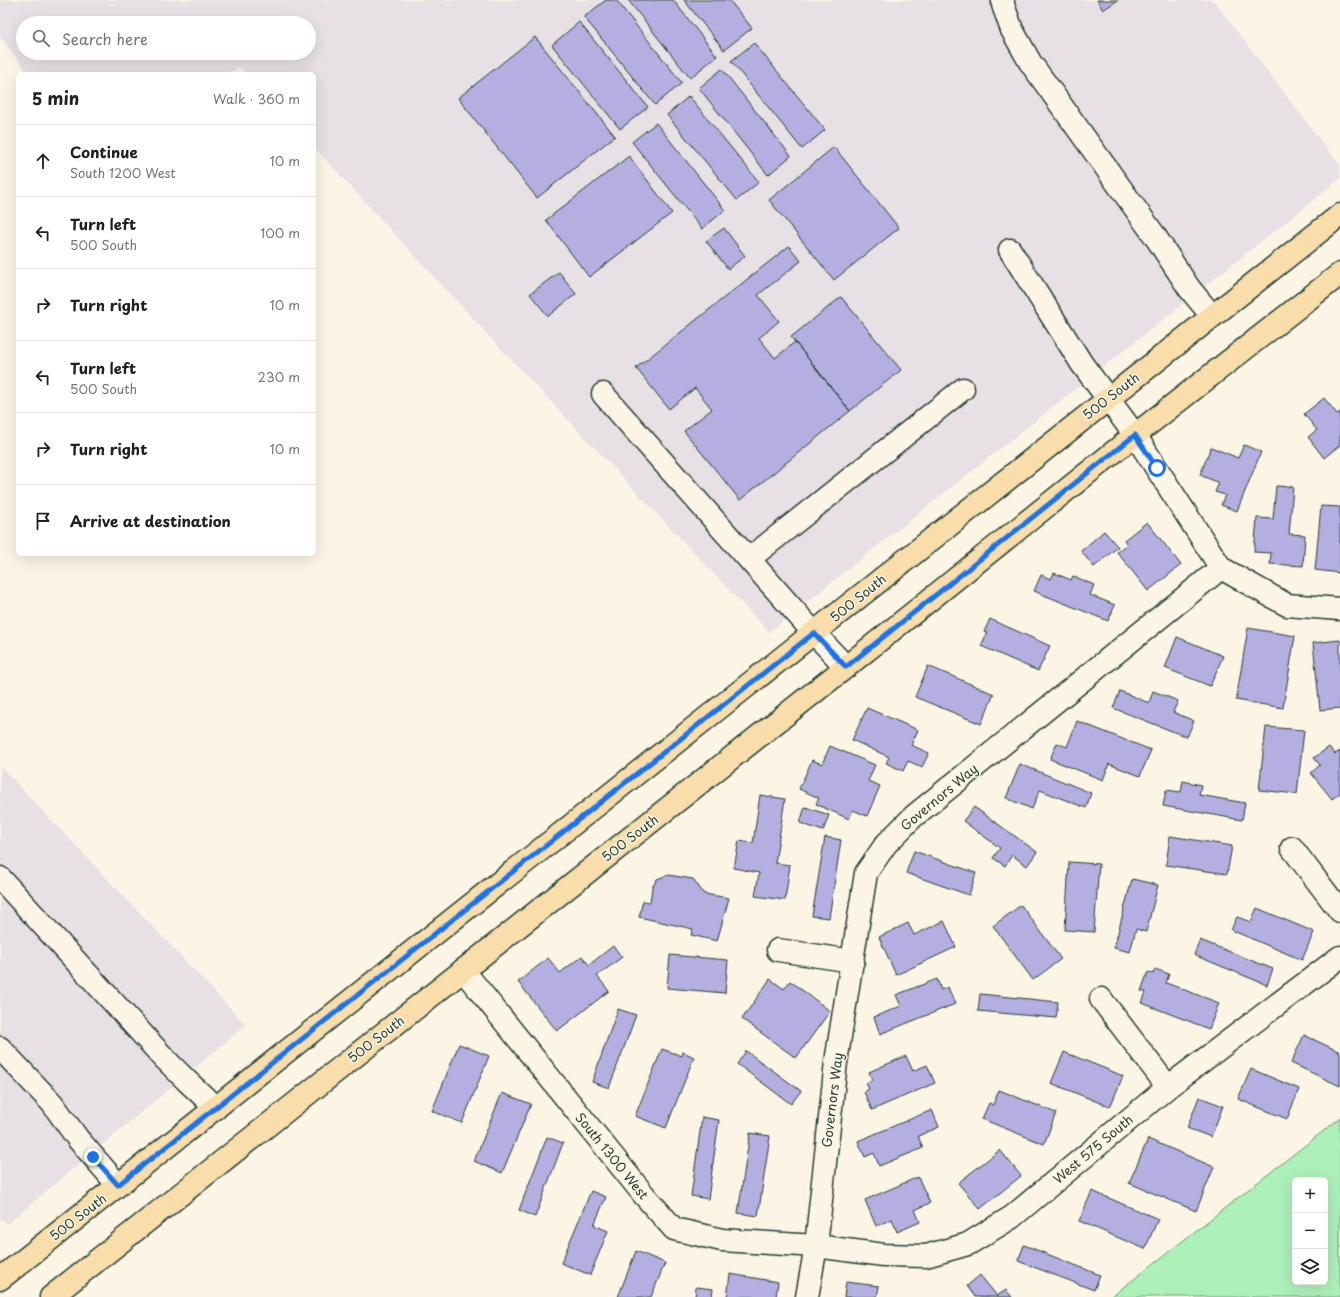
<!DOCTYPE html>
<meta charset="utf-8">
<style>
:root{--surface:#fff;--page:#f2f2f2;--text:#202124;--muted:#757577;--line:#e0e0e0}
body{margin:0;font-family:"Playpen Sans",sans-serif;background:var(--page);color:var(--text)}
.controls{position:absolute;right:12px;bottom:12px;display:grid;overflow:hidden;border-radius:6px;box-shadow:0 4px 16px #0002}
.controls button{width:36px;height:36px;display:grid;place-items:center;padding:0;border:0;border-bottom:1px solid var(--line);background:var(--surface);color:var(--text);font:20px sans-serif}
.stop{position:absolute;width:12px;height:12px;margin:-9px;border:3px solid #1a73e8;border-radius:50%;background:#fff}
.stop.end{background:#1a73e8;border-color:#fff;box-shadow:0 1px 4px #0008}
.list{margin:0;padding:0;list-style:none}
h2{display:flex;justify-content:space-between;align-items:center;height:52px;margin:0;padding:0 16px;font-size:17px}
h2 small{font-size:13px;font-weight:400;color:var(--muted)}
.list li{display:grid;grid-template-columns:26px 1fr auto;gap:12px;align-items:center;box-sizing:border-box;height:72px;padding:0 16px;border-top:1px solid var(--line)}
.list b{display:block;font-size:15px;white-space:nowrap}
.list p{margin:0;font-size:13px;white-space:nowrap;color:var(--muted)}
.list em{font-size:13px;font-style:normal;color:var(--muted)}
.icon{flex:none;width:22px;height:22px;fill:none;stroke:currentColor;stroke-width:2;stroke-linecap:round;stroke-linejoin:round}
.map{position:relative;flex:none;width:1340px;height:1297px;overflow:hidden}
.search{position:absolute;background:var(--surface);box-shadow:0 4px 16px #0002;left:16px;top:16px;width:300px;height:44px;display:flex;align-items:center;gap:10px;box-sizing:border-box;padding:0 14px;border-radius:22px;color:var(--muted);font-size:15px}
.panel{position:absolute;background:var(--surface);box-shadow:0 4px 16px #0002;left:16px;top:72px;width:300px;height:484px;border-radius:6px}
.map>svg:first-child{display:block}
</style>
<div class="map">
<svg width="1340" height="1297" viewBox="0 0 1340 1297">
<rect width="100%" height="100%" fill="#fcf5e5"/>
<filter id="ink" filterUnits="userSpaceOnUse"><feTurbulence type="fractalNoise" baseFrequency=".025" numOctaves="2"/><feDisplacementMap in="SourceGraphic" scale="8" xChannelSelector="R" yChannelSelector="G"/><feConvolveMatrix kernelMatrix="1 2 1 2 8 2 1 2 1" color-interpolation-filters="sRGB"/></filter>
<g filter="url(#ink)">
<path fill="#e7e0e4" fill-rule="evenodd" d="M0,0H1213L1340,166V179L769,632L502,350L314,147V74H246L239,66L229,74H29L0,37ZM23,23H309V53H23Z
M0,766L246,1025L7,1224L0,1217Z"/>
<path fill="#adf0ba" stroke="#669677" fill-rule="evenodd" d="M1340,1118V1297H1111ZM1295,1180H1325V1282H1295Z"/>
<path fill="#b5afe1" stroke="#1f3d34" d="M606,0H616L682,83L655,105L584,17Z
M628,0H673L717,56L690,78Z
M684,0H729L752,28L724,50Z
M1097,0H1118L1103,10Z
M579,22L648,107L620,129L552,45Z
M535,37L615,136L537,198L458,98Z
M754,43L825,130L802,149L731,61Z
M722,69L791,156L768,175L699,88Z
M689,96L759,182L737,200L667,115Z
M656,123L725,210L702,229L632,142Z
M834,147L899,228L834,280L769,200Z
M629,156L672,213L589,277L546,220Z
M724,228L745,256L728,269L706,241Z
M789,246L801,261L758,295L779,321L759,338L775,358L795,342L850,411L740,500L684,431L712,409L695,388L669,409L636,368Z
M559,272L576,294L548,316L530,294Z
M841,297L901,370L850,411L791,337Z
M1324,398L1337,414L1340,412V445L1324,458L1308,437L1317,430L1304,414Z
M1244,445L1261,452L1237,511L1221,505L1225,495L1215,492L1219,483L1200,475L1211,447L1238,458Z
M1276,486L1293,487L1289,534L1305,535L1303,566L1270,564L1271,553L1254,552L1257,518L1273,519Z
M1321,506L1340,507V573L1315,570Z
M1147,522L1181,565L1148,591L1117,552L1127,544L1124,540Z
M1104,531L1118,547L1094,567L1081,551Z
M1054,573L1071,580L1073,576L1094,585L1090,595L1115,605L1108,621L1034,591L1041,575L1051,579Z
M990,619L1050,646L1038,671L981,646L987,633L984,632Z
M1248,628L1295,636L1283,708L1236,700Z
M1177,637L1223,656L1210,686L1165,668Z
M1340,640V708L1320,710L1313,643Z
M928,666L994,694L981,724L915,697Z
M1120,691L1149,703L1153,691L1178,701L1173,712L1194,721L1187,737L1113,708Z
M867,708L918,730L911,745L929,753L922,767L908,761L903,771L886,763L889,757L852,740Z
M1077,721L1151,750L1140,776L1109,764L1103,780L1050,759L1057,743L1067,747Z
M1266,727L1304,730L1297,794L1259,790Z
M830,746L875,765L868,781L880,786L867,816L853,810L849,819L816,804L819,798L799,789L812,760L822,764Z
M1329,747L1335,754L1340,751V793L1332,799L1311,773L1320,765L1314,758Z
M1020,764L1091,793L1086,808L1040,790L1032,809L1006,798Z
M1183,781L1201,785L1199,795L1245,803L1242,820L1163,806L1166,790L1181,792Z
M760,795L785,799L775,863L790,865L785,900L755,896L759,873L734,868L739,841L753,843Z
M805,807L829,815L823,831L800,823Z
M974,807L1037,852L1027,866L1012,855L1005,866L993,858L1000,848L963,821Z
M1170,836L1232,846L1227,874L1166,865Z
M825,837L841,840L829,918L812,916Z
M914,851L976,873L969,895L906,873Z
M1069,862L1099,864L1094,932L1065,930Z
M668,875L693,879L704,894L729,898L717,941L691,935L693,929L639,917L643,901L650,902L652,888L657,879Z
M1132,879L1158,885L1146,932L1136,929L1130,952L1114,948Z
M1021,905L1061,959L1033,980L993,926Z
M1257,908L1314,932L1302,960L1231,930L1237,917L1251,922Z
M944,921L956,947L896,975L879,937L908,923L914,935Z
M1200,940L1273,969L1267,985L1194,955Z
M613,946L622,957L597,976L609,991L557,1031L518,982L548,958L560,973L582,956L589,965Z
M670,955L728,960L725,993L667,988Z
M1155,969L1169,974L1166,983L1219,1003L1209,1029L1142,1003L1146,992L1141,991L1148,972L1153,974Z
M770,979L784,989L790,981L830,1011L796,1058L742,1019Z
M937,979L941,990L948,987L955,1004L880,1034L874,1017L901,1006L896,995Z
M980,994L1058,1002L1056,1018L978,1011Z
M618,1009L636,1015L609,1088L592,1082Z
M1304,1035L1340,1052V1086L1291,1063Z
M459,1044L489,1056L462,1123L432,1111Z
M662,1049L682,1056L683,1052L694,1057L666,1128L635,1116Z
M746,1051L801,1091L791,1104L737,1064Z
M1064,1052L1123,1076L1110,1107L1051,1083Z
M906,1056L913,1071L927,1065L935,1083L872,1110L864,1092L869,1089L866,1083L872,1080L869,1072Z
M1251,1069L1299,1089L1287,1119L1238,1099Z
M999,1090L1056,1113L1044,1144L982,1119L989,1103L993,1105Z
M502,1093L531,1104L502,1173L474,1161Z
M1199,1097L1223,1106L1211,1137L1187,1128Z
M932,1110L939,1127L918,1136L923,1148L879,1166L874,1153L865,1157L858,1141Z
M702,1117L719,1120L708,1199L691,1196Z
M750,1133L770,1136L758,1216L738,1213Z
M547,1137L563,1143L535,1217L519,1210Z
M1148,1139L1214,1167L1196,1211L1129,1183Z
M1000,1150L1021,1176L980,1209L958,1183Z
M918,1177L930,1203L915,1210L920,1222L897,1232L892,1219L876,1226L865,1200Z
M591,1191L606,1197L594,1225L608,1231L590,1275L561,1263Z
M1092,1191L1158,1219L1145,1249L1079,1221Z
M1024,1245L1100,1275L1094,1290L1018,1261Z
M636,1251L665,1263L651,1297H618Z
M730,1274L778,1282L776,1297H727Z
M980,1275L997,1296L1006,1290L1012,1297H975L967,1286Z
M846,1282L879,1286L877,1297H844Z
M696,1287L713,1289L712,1297H695Z"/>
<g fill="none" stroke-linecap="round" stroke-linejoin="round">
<defs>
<path id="minor" d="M1003,0V5L1012,30L1030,62L1155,236L1189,288L1212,316
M1010,250L1082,364L1135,435L1221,568L1287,605L1340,609
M603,394L814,633L846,667
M749,559L963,389
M1292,848L1340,911
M0,878L165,1059L187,1081L216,1108
M778,950L853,961
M463,970L644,1195L674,1229L722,1240L816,1246L884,1255L926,1256L968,1244L1012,1217L1168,1087L1340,957
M1101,999L1168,1087
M0,1048L52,1103L78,1139L118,1185
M807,1297L816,1246L836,1062L866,873L886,844L914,816L1221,568"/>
<path id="major" d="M0,1279L1340,215
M51,1297L846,667L1135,435L1340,274"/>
</defs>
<use href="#minor" stroke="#1f3d34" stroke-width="25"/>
<use href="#major" stroke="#1f3d34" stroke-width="25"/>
<use href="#minor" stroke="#fcf5e5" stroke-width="22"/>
<use href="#major" stroke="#f9ddab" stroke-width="22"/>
</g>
</g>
<g fill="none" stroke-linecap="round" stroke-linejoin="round" filter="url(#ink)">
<path stroke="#1a73e8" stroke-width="5" d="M93,1157L118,1185L814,633L846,667L1135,435L1157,468"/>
</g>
<g text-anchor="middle" stroke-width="3" stroke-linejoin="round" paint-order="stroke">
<g font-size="13" fill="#1f3d34" stroke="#fcf5e5">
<text transform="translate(1111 396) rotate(-38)" y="5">500 South</text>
<text transform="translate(858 598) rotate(-39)" y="5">500 South</text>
<text transform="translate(939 797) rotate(-40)" y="5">Governors Way</text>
<text transform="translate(630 838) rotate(-38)" y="5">500 South</text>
<text transform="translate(376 1039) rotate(-38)" y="5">500 South</text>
<text transform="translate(832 1100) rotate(-83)" y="5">Governors Way</text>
<text transform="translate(1093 1149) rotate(-40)" y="5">West 575 South</text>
<text transform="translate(612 1156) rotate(51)" y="5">South 1300 West</text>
<text transform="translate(78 1217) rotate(-38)" y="5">500 South</text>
</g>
</g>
</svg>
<div class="controls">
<button>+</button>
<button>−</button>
<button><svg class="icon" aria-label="layers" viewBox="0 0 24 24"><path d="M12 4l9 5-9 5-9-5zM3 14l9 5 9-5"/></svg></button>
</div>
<div class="stop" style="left:1157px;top:468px"></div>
<div class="stop end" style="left:93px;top:1157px"></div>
<div class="search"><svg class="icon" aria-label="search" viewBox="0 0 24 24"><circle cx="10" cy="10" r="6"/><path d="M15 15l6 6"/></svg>Search here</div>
<section class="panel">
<h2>5 min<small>Walk · 360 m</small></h2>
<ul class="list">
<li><svg class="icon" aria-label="ahead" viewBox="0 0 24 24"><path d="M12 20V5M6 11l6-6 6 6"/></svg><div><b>Continue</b><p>South 1200 West</p></div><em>10 m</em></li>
<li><svg class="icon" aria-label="left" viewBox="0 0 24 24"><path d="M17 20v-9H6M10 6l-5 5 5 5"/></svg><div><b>Turn left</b><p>500 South</p></div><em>100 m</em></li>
<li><svg class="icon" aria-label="right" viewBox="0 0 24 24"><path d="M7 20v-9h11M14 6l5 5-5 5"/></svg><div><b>Turn right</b></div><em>10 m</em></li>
<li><svg class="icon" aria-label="left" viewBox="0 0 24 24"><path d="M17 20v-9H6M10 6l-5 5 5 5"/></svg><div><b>Turn left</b><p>500 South</p></div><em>230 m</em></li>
<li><svg class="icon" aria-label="right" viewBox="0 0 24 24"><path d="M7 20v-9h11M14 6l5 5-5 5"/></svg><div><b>Turn right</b></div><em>10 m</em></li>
<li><svg class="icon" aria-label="arrive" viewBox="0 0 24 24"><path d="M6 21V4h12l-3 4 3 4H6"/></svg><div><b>Arrive at destination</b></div></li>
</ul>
</section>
</div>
